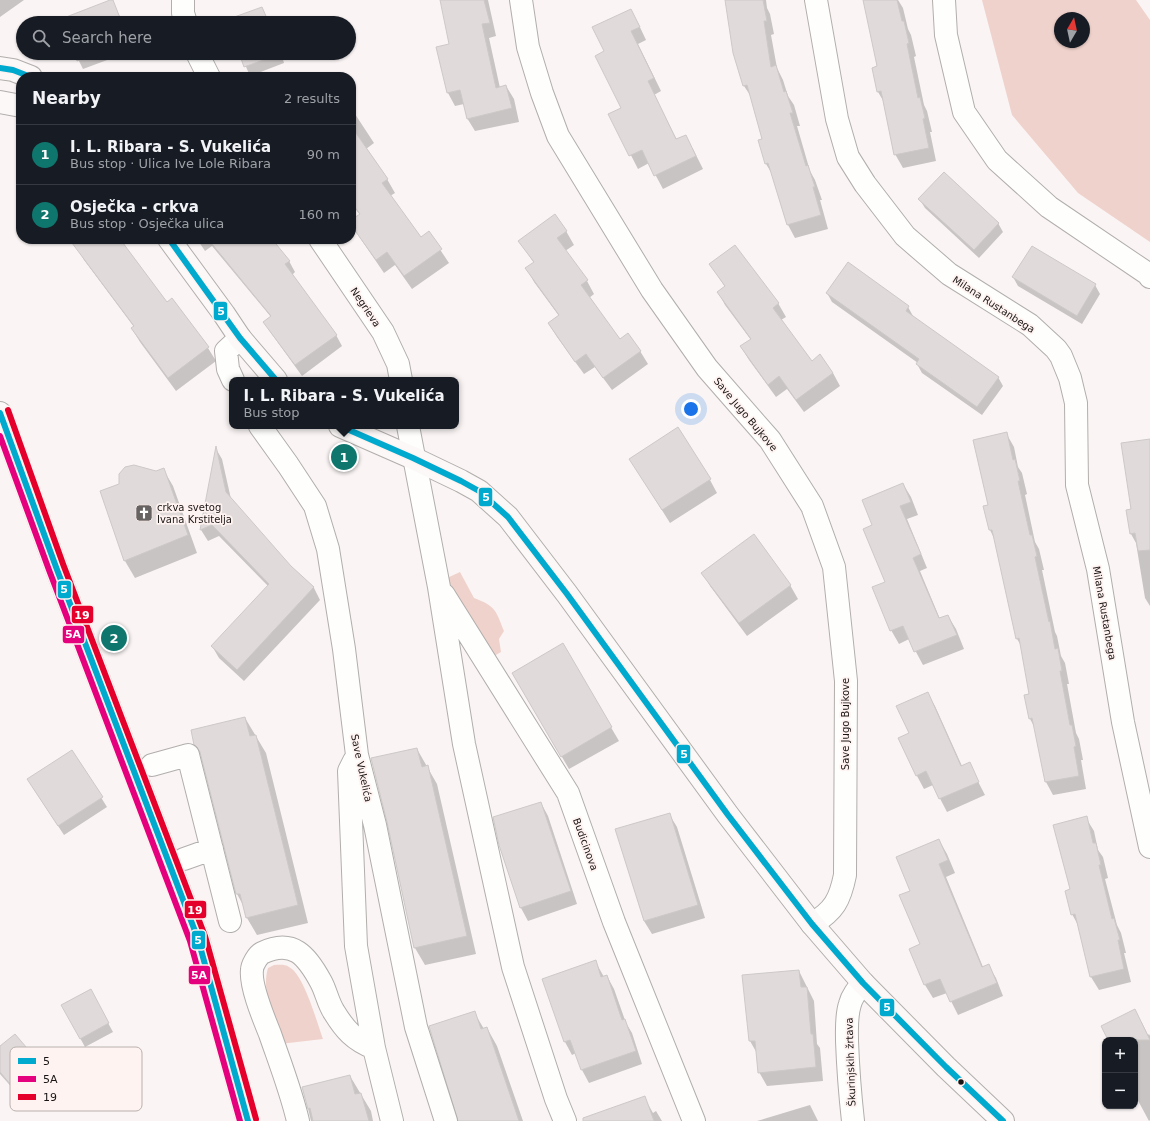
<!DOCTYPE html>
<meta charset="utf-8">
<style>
:root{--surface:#171b24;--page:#242831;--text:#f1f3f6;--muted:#9ea1a6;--line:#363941;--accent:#0f766e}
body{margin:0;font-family:"DejaVu Sans",sans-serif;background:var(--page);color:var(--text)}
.controls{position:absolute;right:12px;bottom:12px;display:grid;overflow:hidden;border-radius:8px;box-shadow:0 1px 3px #0004}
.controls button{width:36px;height:36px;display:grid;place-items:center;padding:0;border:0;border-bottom:1px solid var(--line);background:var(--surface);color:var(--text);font:20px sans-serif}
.compass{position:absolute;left:1054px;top:12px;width:36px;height:36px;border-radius:50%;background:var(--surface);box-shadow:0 1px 3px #0004;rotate:9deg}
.you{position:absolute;left:691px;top:409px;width:14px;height:14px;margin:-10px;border:3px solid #fff;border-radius:50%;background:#1a73e8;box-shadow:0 0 0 6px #1a73e833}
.badge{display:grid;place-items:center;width:26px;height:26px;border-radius:50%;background:var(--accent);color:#fff;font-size:13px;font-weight:700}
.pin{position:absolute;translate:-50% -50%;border:2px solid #fff;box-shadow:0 1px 4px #0006}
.popup{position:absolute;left:229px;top:377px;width:230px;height:52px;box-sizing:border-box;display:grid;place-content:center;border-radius:8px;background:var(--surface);filter:drop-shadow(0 1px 3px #0005);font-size:13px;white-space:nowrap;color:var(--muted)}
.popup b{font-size:15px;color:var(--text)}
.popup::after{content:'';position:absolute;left:50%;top:100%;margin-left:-8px;border:8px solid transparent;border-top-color:var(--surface)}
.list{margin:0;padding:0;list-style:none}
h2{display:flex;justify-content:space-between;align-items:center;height:52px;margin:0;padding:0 16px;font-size:17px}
h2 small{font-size:13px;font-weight:400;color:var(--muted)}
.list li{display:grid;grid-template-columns:26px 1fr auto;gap:12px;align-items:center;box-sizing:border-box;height:60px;padding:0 16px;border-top:1px solid var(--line)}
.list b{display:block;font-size:15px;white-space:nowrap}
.list p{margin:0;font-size:13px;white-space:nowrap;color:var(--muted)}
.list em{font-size:13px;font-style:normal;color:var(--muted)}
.icon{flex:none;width:22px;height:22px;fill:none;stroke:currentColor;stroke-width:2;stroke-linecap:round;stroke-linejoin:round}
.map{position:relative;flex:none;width:1150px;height:1121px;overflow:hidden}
.search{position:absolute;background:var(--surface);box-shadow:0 1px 3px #0004;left:16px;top:16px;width:340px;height:44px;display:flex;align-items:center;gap:10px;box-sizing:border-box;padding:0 14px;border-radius:22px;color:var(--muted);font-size:15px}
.panel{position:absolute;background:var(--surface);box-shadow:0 1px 3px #0004;left:16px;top:72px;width:340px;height:172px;border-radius:16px}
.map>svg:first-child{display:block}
</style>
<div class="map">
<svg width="1150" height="1121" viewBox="0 0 1150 1121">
<rect width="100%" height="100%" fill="#faf5f4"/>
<path fill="#f0d2cc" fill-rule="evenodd" d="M982,0H1136L1150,20V242L1078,193L1012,115ZM1060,18H1084V42H1060Z
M460,572L474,598C496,606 496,611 504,631L499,639L501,652L489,659L447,578Z
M274,965C279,965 285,964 289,967C304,974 317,1023 323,1039L280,1044C274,1021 261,991 268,968Z"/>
<path fill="#0003" d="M0,0H24L0,17Z
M112,0L123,23H64Z
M441,0H488L496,36L489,38L500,88L506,86L514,99L519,122L475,131L467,118L464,104L455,106L448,93L451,45Z
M726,0H766L767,8L770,14L774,34L771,35L777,68L783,80L788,96L794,105L800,126H797L810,171L815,180L822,200H820L828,229L795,238L788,225L774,177L766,164L764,140L752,98L744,86Z
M874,0H898L903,8L908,29L911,35L916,56L914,57L924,105L927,111L932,132H930L936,161L903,168L895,154L884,102L878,92Z
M638,23L646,40L638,44L661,91L654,95L677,140L693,149L703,169L663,189L649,163L638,169L610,114L622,108L606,52Z
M75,53H126L83,69Z
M240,53H281L284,63L250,76Z
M355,114L374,143L366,149L387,179L395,193L390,196L420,239L429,233L449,263L412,289L395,265L384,273L358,235L351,224V221L360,215L351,203V118Z
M920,200L998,223L1003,232L979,258L925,208Z
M566,231L574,245L565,251L587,281L594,294L589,298L620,340L640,351L648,364L612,390L595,367L584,374L557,337L549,324L559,316L534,282L527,269L534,263L519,241Z
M72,239H119L167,303L172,299L208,348L216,361L176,391L140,342L132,329L134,327L84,260Z
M197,239H270L289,261L295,272L292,275L336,335L342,346L302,376L271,333L264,322L271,317L212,246L205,251Z
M710,264L778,303L786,317L781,320L812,362L833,373L840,386L804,412L787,389L776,397L749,360L741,347L751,340L725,305L718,292L725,287Z
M1013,277L1095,285L1100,294L1082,324L1018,286Z
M827,293L908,307L913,316L912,317L998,377L1003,386L982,415L922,373L917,364L918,363L832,302Z
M1006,433L1014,447L1018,467L1022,473L1027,494L1025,495L1035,542L1039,549L1044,570H1042L1055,632L1057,636L1061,656L1065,663L1069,684H1067L1076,733L1079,739L1083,760H1081L1086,789L1053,795L1046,782L1035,728L1030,719V694L1022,647L1017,639L995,540L990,530L989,506Z
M1150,440V606L1145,598L1136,543L1131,534L1127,511L1133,510Z
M216,449L222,459L231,499L290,566L314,588L320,600L244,681L219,658L212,646L268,586L219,536L208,541L201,530Z
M163,469L173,486L197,553L135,578L125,561L101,491Z
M638,472L710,480L717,493L670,523Z
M903,484L911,497L918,515L907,519L927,568L920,571L940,619L948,616L956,629L964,649L923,665L909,639L899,644L891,630L886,583L873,525Z
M703,573L790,585L798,599L747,636L710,586Z
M562,644L619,741L569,769L513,673Z
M927,693L935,706L962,766L969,764L985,795L947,812L933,785L924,789L917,776L910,733Z
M245,718L266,753L308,923L257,935L247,918L243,905L237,894L202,757L195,744Z
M417,749L437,784L476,954L425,965L415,948L388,822Z
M72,751L107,807L64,835L33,788Z
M541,803L548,816L577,904L528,921L521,908Z
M669,814L677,827L705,918L652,934L644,921L616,830Z
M1086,818L1094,831L1098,850L1103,857L1108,878L1105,879L1117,925L1121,933L1126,953H1124L1131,982L1099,990L1091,977L1079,927L1072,914L1071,890Z
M939,840L947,854L955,873L946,877L983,967L988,965L996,978L1003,996L958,1015L947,993L933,998L925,985L910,949L921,945L911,891Z
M595,961L604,977L607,976L614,989L626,1023L632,1033L642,1064L589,1083L582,1070L576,1053L572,1055L565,1042Z
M799,971L814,1001L817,1044L820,1048L823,1081L767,1086L759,1072L758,1055L750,1041L743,976Z
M90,990L113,1032L85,1047L62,1005Z
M474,1012L484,1029L487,1028L497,1046L523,1121H459Z
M1142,1023L1148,1035L1149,1034L1150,1036V1120L1149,1121L1135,1095V1040H1113Z
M14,1035L43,1069L48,1078L22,1099L0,1074V1048Z
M350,1076L371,1111L373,1121H311L303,1088Z
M644,1097L653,1113L656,1111L662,1121H594Z
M810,1105L818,1121H757Z"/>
<path fill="#e0dbda" stroke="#cdc9c8" d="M110,0H113L122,23H63L61,19Z
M440,0H484L490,23L482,24L496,88L506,85L512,108L467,119L460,90L447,93L436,47L449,44Z
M725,0H763L767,21H764L771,67L776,65L784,92L786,91L793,113H790L806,166L808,165L815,187H813L821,215L787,225L768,163L765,164L758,140L762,139L747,85L743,86L733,53Z
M863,0H897L902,21H904L909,43L907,44L918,98L920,97L925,118L923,119L929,148L894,155L881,91L877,92L872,68L877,66Z
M262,7L269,23H227L226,20Z
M631,9L640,27L631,31L654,78L648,81L676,139L686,135L696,156L654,176L642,150L629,156L608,114L621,108L595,56L604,51L592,27Z
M74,53H98L77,61Z
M239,53H280V54L244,67Z
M351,126L388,179L382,183L421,237L429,231L442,249L404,276L387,252L376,260L351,225V220L360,214L351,202Z
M944,172L999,223L974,250L918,199Z
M555,214L567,231L557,238L588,280L581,285L620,339L628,333L641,351L603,378L586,354L575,362L548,323L559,315L525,268L534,262L518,241Z
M69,239H120L167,302L172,298L209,347L168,378L131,328L134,326Z
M208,239H272L290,261L285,264L337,335L295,365L263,322L271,316Z
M735,245L779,303L773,308L812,361L820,354L833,373L796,400L779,376L768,385L740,346L751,339L717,292L725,286L709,264Z
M1032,246L1096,284L1077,316L1012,277Z
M848,262L909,306L906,311L999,377L977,407L916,364L919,359L826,293Z
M678,427L711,479L662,510L629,459Z
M1007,432L1013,460L1015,459L1020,481H1018L1030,535H1032L1037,556L1035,557L1049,622L1050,621L1055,649L1058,648L1062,671H1060L1070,725H1072L1076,746L1074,747L1079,776L1045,782L1032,718L1029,719L1024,695L1029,694L1019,638L1016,639L992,530H989L983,506L988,505L973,440Z
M1150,439V550L1138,551L1135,533L1130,534L1126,510L1131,509L1121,443Z
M216,446L226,492L291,566L314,587L237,670L211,646L269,584L212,525L200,530Z
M134,465L156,471L164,468L188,535L124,561L100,491L119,484V474L125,467Z
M903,483L911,502L900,506L921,554L913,558L939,618L948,615L957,635L914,652L903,626L890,631L872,587L885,582L863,529L872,525L862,500Z
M754,534L791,585L739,623L701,573Z
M563,643L612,727L561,757L512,673Z
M928,692L961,766L970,762L979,782L939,799L926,771L916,776L898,738L909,733L896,706Z
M245,717L250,736L256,735L298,905L246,918L240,894H236L200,752L197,747L194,745L191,730Z
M417,748L422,767L428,765L467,936L414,948L387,822L371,758Z
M72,750L103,797L58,826L27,779Z
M541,802L571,891L520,908L499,845L493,817Z
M670,813L698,905L644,921L615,829Z
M1087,816L1093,843H1096L1101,865H1099L1112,919L1114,918L1120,940H1118L1124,969L1090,977L1075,914L1071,915L1065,891L1070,889L1053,825Z
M939,839L948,860L939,864L982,967L989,964L997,983L950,1002L940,979L924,985L909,949L920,944L899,895L910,891L896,857Z
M596,960L601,977L607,975L622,1020L625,1019L636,1051L581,1070L570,1040L564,1042L542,979Z
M799,970L801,987H807L811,1034H813L816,1067L758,1073L755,1041H749L742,975Z
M91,989L109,1023L80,1039L61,1005Z
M1135,1009L1150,1040H1108L1101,1026Z
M475,1011L481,1029L487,1027L519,1121H458L429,1026Z
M15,1034L44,1068L16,1091L0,1072V1046Z
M350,1075L355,1094L361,1093L369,1121H313L310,1108L308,1109L302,1087Z
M645,1096L654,1121H583V1118Z"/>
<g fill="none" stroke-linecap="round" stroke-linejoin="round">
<defs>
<path id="street" d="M183,0V13L186,23
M521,0L528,47L542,93L558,136L652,290L707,368L770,440L812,506L834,567L846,681L845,875C840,900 834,911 812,924
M816,0L837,119L848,157L865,184L905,236L949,274L1030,325L1056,349L1061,356L1070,378L1076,403L1077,485L1098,569L1123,722L1150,847
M944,0L946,35L964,112L997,160L1049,207L1148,274L1150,277
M197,53L209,77
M320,239L383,332L398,364L401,380
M233,380L228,369L226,351L240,338
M260,426L288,465L315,506L328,549L344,649L357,755L375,825L416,1027L446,1121
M408,426L439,587L464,744L513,967L556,1099L565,1121
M444,595L568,793L614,922L694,1121
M354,761L349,771L356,946L374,1048L392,1121
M152,765L188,755L230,921
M184,859L212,849
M298,1121C291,1091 280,1063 270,1034C264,1019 250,986 252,970C252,965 258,955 262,953C293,938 307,956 321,982C326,991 328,1003 334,1012C345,1030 354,1040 374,1048
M853,1121C850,1094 848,1068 847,1041C847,1029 846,1016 850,1004C852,996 857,990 863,983"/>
<path id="secondary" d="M0,68L13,70L31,77
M0,102L21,106
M169,239L224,314L240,338L276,380
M0,413L56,567L198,939L248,1121
M340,426L413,458L461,481L479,491L508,517L567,594L728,815L812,924L863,983L946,1067L1003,1121"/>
</defs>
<use href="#street" stroke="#b1aeac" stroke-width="24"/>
<use href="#secondary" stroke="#b1aeac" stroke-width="24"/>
<use href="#street" stroke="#fefefd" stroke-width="22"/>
<use href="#secondary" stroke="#fbf8f7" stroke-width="22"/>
<defs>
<path id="bus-1" d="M0,68L13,70L31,77
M169,239L240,338L276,380
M0,413L56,567L198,939L248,1121
M340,426L413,458L461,481L479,491L508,517L567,594L728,815L812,924L863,983L946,1067L1003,1121"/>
<path id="bus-2" d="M0,436L49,570L190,941L240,1121"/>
<path id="bus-3" d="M8,410L63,564L205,936L256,1119"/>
</defs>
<use href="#bus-1" stroke="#fef3f0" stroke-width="9"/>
<use href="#bus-2" stroke="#fef3f0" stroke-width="9"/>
<use href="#bus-3" stroke="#fef3f0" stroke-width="9"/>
<use href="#bus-1" stroke="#00a9ce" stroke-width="6"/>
<use href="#bus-2" stroke="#e5007d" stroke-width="6"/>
<use href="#bus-3" stroke="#e4002b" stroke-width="6"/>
</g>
<defs>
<symbol id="church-square" viewBox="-11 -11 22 22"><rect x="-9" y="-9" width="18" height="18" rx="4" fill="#686363" stroke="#fef3f0"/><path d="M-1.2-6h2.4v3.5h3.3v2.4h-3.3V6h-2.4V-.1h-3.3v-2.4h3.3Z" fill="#fff"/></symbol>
</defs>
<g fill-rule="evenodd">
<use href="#church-square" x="134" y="503" width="20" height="20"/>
</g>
<circle fill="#191515" stroke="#fef3f0" stroke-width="1.5" cx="961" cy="1082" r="3.5"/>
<g text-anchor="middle" stroke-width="3.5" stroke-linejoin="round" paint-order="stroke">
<g font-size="10" fill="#191515" stroke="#fef3f0">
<text transform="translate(994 304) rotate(33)" y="4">Milana Rustanbega</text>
<text transform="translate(366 307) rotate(56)" y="4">Negrieva</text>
<text transform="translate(746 414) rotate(50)" y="4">Save Jugo Bujkove</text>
<text transform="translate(1105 613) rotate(80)" y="4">Milana Rustanbega</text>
<text transform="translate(845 724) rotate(-90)" y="4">Save Jugo Bujkove</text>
<text transform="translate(362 768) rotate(78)" y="4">Save Vukelića</text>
<text transform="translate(586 844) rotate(70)" y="4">Budicinova</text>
<text transform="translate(850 1062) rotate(-92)" y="4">Škurinjskih žrtava</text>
</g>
<g font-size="10" fill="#191515" stroke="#fef3f0" text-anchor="start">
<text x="157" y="511">crkva svetog<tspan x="157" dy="12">Ivana Krstitelja</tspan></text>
</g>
</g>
<rect x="10" y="1047" width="132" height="64" rx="6" fill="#fef3f0" stroke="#b9b0ae" stroke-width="1"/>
<rect x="18" y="1058" width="18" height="6" fill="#00a9ce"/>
<rect x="18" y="1076" width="18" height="6" fill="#e5007d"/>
<rect x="18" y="1094" width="18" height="6" fill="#e4002b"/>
<g font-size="11" fill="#191515">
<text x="43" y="1065">5</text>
<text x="43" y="1083">5A</text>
<text x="43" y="1101">19</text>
</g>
<g stroke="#fef3f0" stroke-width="1.5">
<rect x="213" y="301" width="15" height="20" rx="4" fill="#00a9ce"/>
<rect x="478" y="487" width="15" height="20" rx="4" fill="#00a9ce"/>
<rect x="57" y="580" width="15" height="19" rx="4" fill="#00a9ce"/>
<rect x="71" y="605" width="23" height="19" rx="4" fill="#e4002b"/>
<rect x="62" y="625" width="23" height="19" rx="4" fill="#e5007d"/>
<rect x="676" y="744" width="15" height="20" rx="4" fill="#00a9ce"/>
<rect x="184" y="900" width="23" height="19" rx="4" fill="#e4002b"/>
<rect x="191" y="930" width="15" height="20" rx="4" fill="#00a9ce"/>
<rect x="188" y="965" width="23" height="20" rx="4" fill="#e5007d"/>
<rect x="879" y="998" width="16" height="19" rx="4" fill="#00a9ce"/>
</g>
<g font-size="11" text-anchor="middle" font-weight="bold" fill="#fff">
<text x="221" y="315">5</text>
<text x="486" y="501">5</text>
<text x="64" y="593">5</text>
<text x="82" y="619">19</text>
<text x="73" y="638">5A</text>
<text x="684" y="758">5</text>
<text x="195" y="914">19</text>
<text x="198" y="944">5</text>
<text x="199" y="979">5A</text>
<text x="887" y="1011">5</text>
</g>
</svg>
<div class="controls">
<button>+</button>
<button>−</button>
</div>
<svg class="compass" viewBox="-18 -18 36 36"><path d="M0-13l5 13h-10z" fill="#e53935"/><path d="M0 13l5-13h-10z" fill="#9ea1a6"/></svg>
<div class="you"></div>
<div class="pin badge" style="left:344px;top:457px">1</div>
<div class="popup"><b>I. L. Ribara - S. Vukelića</b>Bus stop</div>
<div class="pin badge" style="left:114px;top:638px">2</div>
<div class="search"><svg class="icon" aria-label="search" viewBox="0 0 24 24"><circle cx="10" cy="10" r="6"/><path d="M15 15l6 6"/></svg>Search here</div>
<section class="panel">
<h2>Nearby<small>2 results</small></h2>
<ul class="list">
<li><span class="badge">1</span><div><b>I. L. Ribara - S. Vukelića</b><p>Bus stop · Ulica Ive Lole Ribara</p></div><em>90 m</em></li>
<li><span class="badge">2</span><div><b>Osječka - crkva</b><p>Bus stop · Osječka ulica</p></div><em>160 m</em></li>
</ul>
</section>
</div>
